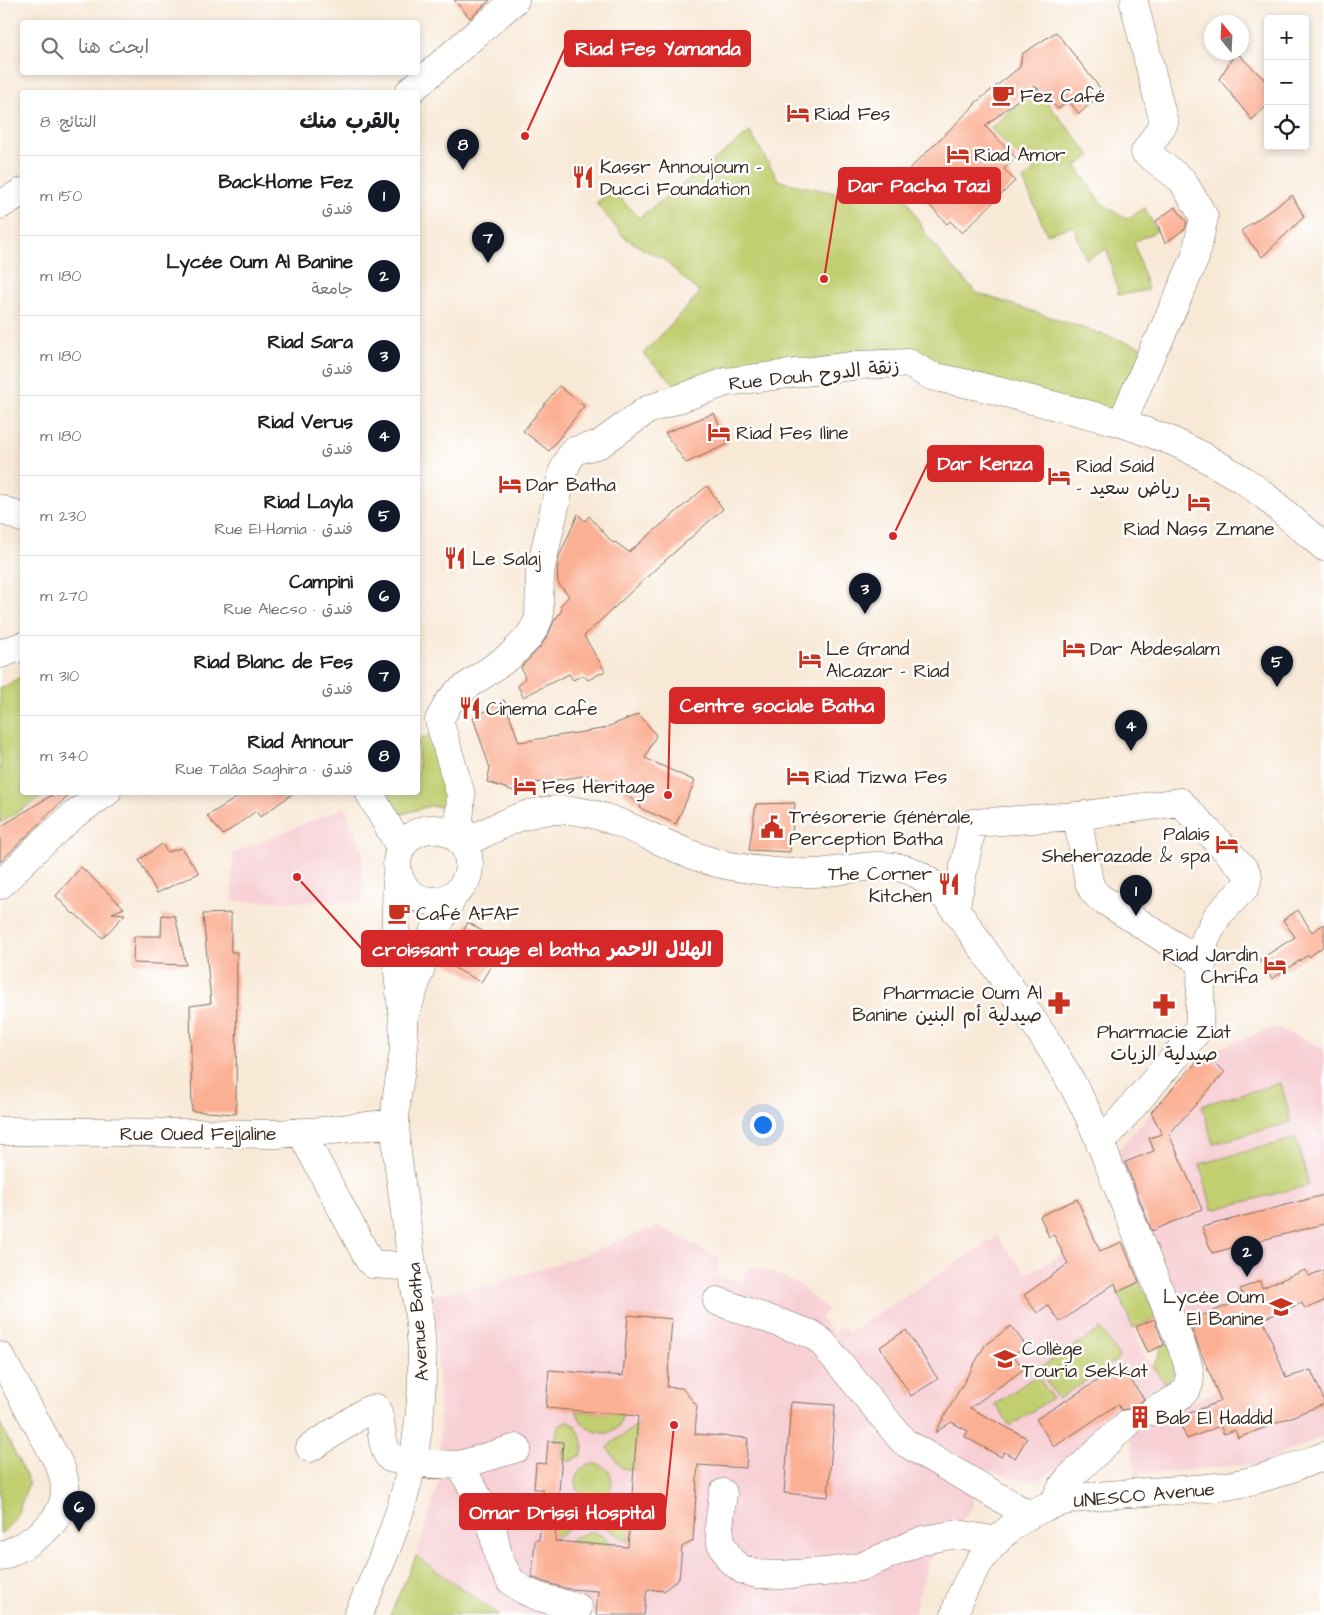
<!DOCTYPE html>
<html lang="ar">
<meta charset="utf-8">
<style>
:root{--surface:#fff;--page:#f2f2f2;--text:#202124;--muted:#757577;--line:#e0e0e0;--accent:#111827}
body{margin:0;font-family:"Architects Daughter","Playpen Sans Arabic",sans-serif;background:var(--page);color:var(--text);direction:rtl}
.controls{position:absolute;right:15px;top:15px;display:grid;overflow:hidden;border-radius:5px;box-shadow:0 2px 8px #0003}
.controls button{width:45px;height:45px;display:grid;place-items:center;padding:0;border:0;border-bottom:1px solid var(--line);background:var(--surface);color:var(--text);font:25px sans-serif}
.compass{position:absolute;left:1204px;top:15px;width:45px;height:45px;border-radius:50%;background:var(--surface);box-shadow:0 2px 8px #0003;rotate:342deg}
.you{position:absolute;left:762px;top:1124px;width:18px;height:18px;margin:-12px;border:4px solid #fff;border-radius:50%;background:#1a73e8;box-shadow:0 0 0 8px #1a73e833}
.badge{display:grid;place-items:center;width:32px;height:32px;border-radius:50%;background:var(--accent);color:#fff;font-size:16px;font-weight:700}
.pin{position:absolute;translate:-50% -41px;filter:drop-shadow(0 1px 2px #0008)}
.pin::after{content:'';position:absolute;top:26px;width:18px;height:15px;background:inherit;clip-path:polygon(0 0,100% 0,50% 100%)}
.list{margin:0;padding:0;list-style:none}
h2{display:flex;justify-content:space-between;align-items:center;height:65px;margin:0;padding:0 20px;font-size:21px}
h2 small{font-size:16px;font-weight:400;color:var(--muted)}
.list li{display:grid;grid-template-columns:32px 1fr auto;gap:15px;align-items:center;box-sizing:border-box;height:80px;padding:0 20px;border-top:1px solid var(--line)}
.list b{display:block;font-size:19px;white-space:nowrap}
.list p{margin:0;font-size:16px;white-space:nowrap;color:var(--muted)}
.list em{font-size:16px;font-style:normal;color:var(--muted)}
.icon{flex:none;width:28px;height:28px;fill:none;stroke:currentColor;stroke-width:2;stroke-linecap:round;stroke-linejoin:round}
.map{position:relative;flex:none;width:1324px;height:1615px;overflow:hidden;direction:ltr}
.search{position:absolute;background:var(--surface);box-shadow:0 2px 8px #0003;left:20px;top:20px;width:400px;height:55px;display:flex;align-items:center;gap:12px;box-sizing:border-box;padding:0 18px;border-radius:5px;color:var(--muted);font-size:19px}
.panel{position:absolute;background:var(--surface);box-shadow:0 2px 8px #0003;left:20px;top:90px;width:400px;height:705px;border-radius:5px;direction:rtl}
.map>svg:first-child{display:block}
</style>
<div class="map">
<svg width="1324" height="1615" viewBox="0 0 1324 1615">
<rect width="100%" height="100%" fill="#fff"/>
<filter id="ink" filterUnits="userSpaceOnUse"><feTurbulence type="fractalNoise" baseFrequency=".02" numOctaves="2"/><feDisplacementMap in="SourceGraphic" scale="10" xChannelSelector="R" yChannelSelector="G"/><feConvolveMatrix kernelMatrix="1 2 1 2 8 2 1 2 1" color-interpolation-filters="sRGB"/></filter>
<filter id="wash" filterUnits="userSpaceOnUse"><feTurbulence type="fractalNoise" baseFrequency=".0096" numOctaves="4" result="noise"/><feDisplacementMap in="SourceGraphic" scale="20" xChannelSelector="R" yChannelSelector="G"/><feGaussianBlur stdDeviation="1.12" result="paint"/><feColorMatrix in="noise" values="0 0 0 0 0 0 0 0 0 0 0 0 0 0 0 0 0 1.4 0 .05"/><feComposite in="paint" operator="in"/></filter>
<g filter="url(#wash)">
<rect width="100%" height="100%" fill="#f8e9d7"/>
<path fill="#f7cfd4" d="M345,807L363,851L362,902L232,901L233,853Z
M1274,1027L1324,1048V1437L1283,1453L1256,1468L1251,1464L1135,1475L1130,1429L1217,1391L1144,1214H1141L1118,1150L1204,1054Z
M659,1226L720,1259L716,1275L742,1282L747,1266L773,1272L797,1284L828,1310L820,1318L834,1334L842,1326L848,1333L997,1237L1027,1274L1096,1235L1142,1352L1165,1383L1144,1392L1150,1406L1124,1418L1037,1482L1033,1479L1027,1481L987,1470L973,1494L974,1505L928,1562L913,1615H499L416,1556L440,1478L439,1391L433,1294L480,1287L569,1260Z"/>
<path fill="#c1cf71" stroke="#7e7c48" d="M1036,89L1091,156L1076,166L1101,203L1126,219L1145,208L1157,231L1134,242L1148,290L1119,295L1107,249L1086,259L1073,226L1047,234L1023,180L1034,171L990,128Z
M750,132L779,181L844,195L868,167L888,165L926,235L950,265L977,293L1150,350L1119,422L889,349L744,369L676,385L643,354L700,293L663,259L643,249L624,237L596,203L613,190L639,218Z
M22,676V792L49,793L0,823V689Z
M441,727L458,807L430,806L395,816L386,793L418,792V741Z
M1281,1083L1291,1122L1213,1144L1202,1105Z
M1296,1138L1309,1185L1212,1210L1200,1164Z
M1140,1282L1157,1318L1133,1328L1118,1292Z
M1101,1329L1120,1358L1058,1399L1038,1369Z
M1169,1343C1174,1360 1180,1370 1165,1383L1152,1366C1158,1360 1161,1356 1160,1347Z
M1037,1375L1052,1398L1010,1426L995,1404Z
M576,1411L623,1414L619,1426L607,1434C586,1429 585,1430 576,1411Z
M568,1421L576,1426L584,1445L581,1455L569,1462L562,1459L563,1442L555,1441L558,1426Z
M0,1423L29,1482L15,1521L0,1534Z
M638,1423L634,1470L622,1468L607,1448C616,1437 628,1434 638,1423Z
M576 1482a18 18 0 1 1 36 0a18 18 0 1 1-36 0Z
M569,1504L577,1510L579,1520L559,1537L553,1532L561,1523L557,1513L558,1507Z
M613,1505L631,1508L628,1542L605,1527L604,1511Z
M591,1531L603,1536L613,1546L569,1542L572,1538Z
M416,1556L499,1615H390Z"/>
<g id="blocks">
<path fill="#fbaf93" d="M454,0H490L470,18Z
M1056,32L1103,92L1079,114L1069,101L1058,109L1035,86L985,126L1016,158L1004,169L1015,181L962,233L950,221L947,224L902,176L975,105L974,104L1020,67L1022,54Z
M1236,52L1268,83V105L1252,120L1219,79Z
M1292,195L1304,217L1262,257L1241,231Z
M1175,207L1187,222L1185,229L1165,243L1156,221Z
M559,386L584,406L549,451L523,431Z
M714,413L728,444L686,463L665,433Z
M707,486L723,509L650,574L584,636L605,671L588,680L583,675L573,680L569,674L523,697L518,686L525,678L521,667L541,646L549,633L554,621L562,610L560,606L569,596L558,583L557,570L559,557L578,514L585,521L589,516L613,543L615,542L629,552Z
M504,700L519,742L602,729L639,714L656,735L645,758L695,781L676,824L640,808L641,806L619,790L590,775L529,784L520,793L487,782L490,768L473,718Z
M57,792H72L0,862V827Z
M246,792H295L260,817L256,811L223,835L207,816Z
M795,803L790,852L749,850L756,804Z
M162,844L167,852L181,848L199,873L157,893L139,860Z
M81,867L124,908L112,913L125,914L103,938L74,913L73,914L56,896Z
M1298,910L1312,932L1324,924V946L1309,957L1308,955L1272,979L1259,960L1295,937L1283,920Z
M231,913V952H237L236,1114L192,1111L190,1006L211,1003L203,914Z
M162,915L175,916L186,965L133,963L134,936H161Z
M468,922L504,945L481,982L447,964Z
M1204,1054L1225,1072L1169,1134L1202,1209L1152,1231L1125,1162L1154,1151L1149,1138L1162,1134L1151,1112Z
M1324,1195V1224L1212,1253L1202,1227Z
M1077,1199L1100,1251L1122,1242L1139,1282L1118,1292L1115,1283L1060,1322L1048,1305L1037,1313L1024,1295L1068,1264L1054,1235L1049,1237L1040,1216Z
M1305,1270L1308,1276L1324,1270V1301L1305,1309L1302,1303L1263,1319L1286,1378L1311,1370L1324,1400V1404L1238,1438L1235,1430L1224,1434L1220,1426L1187,1439L1177,1418L1221,1401L1188,1321L1244,1299L1240,1289L1260,1281L1262,1288Z
M628,1315L672,1319L667,1387L682,1388L697,1406L695,1434L748,1438L746,1468L698,1465L693,1541L682,1547L679,1578L664,1591L647,1589L644,1615H596L598,1591L569,1589L544,1582L532,1577L535,1540H539L543,1489H534L536,1463L546,1464L548,1441L563,1442L555,1541L628,1547L638,1416L546,1408L549,1370L623,1376Z
M1154,1319L1164,1345L1148,1352L1136,1327Z
M1011,1326L1026,1346L1013,1355L1024,1369L970,1408L1027,1438L1015,1458L1004,1452L1001,1457L965,1437L968,1431L951,1422L935,1433L985,1345Z
M906,1330L938,1379L911,1396L880,1347Z
M1121,1366L1144,1399L1140,1403L1138,1413L1131,1409L1121,1410L1118,1404L1054,1447L1036,1419Z
M791,1402L835,1405L828,1497L784,1493Z"/>
</g>
</g>
<g filter="url(#ink)">
<use href="#blocks" fill-opacity="0" stroke="#7d6d5f" stroke-width="1"/>
<g fill="none" stroke-linecap="round" stroke-linejoin="round">
<defs>
<path id="minor" d="M409,92L515,0
M0,205L22,192
M1122,423L1154,348L1160,338L1195,258L1204,217L1182,180L1145,152L1164,123L1134,3
M0,509L22,518
M0,654L22,646
M369,792L401,849
M1077,816L1089,882L1093,891L1099,897L1202,963
M397 865a36 36 0 1 1 72 0a36 36 0 1 1-72 0Z
M458,839L461,795L439,720L449,702L457,693L510,656L528,638L535,627L539,618L540,572L547,541L563,471L573,451L600,444L647,410L726,382L859,365L908,363L931,376L978,386L1122,423L1172,441L1201,455L1245,481L1265,496L1324,547
M462,844C482,835 502,823 523,816C596,792 651,846 717,863C745,870 786,874 814,873C845,872 881,859 911,871C944,885 963,921 983,949C1018,999 1055,1049 1083,1104C1097,1132 1107,1161 1119,1190C1140,1242 1161,1295 1182,1347C1198,1389 1190,1392 1153,1411
M0,885L39,846L75,814L107,792
M955,910L973,823L1077,816L1180,802L1244,869L1248,876L1246,886L1218,915L1205,940L1202,963L1199,1029L1100,1144
M406,1012L426,952L433,934L454,895
M0,1131L276,1134L323,1131L395,1123
M301,1132L369,1260L373,1264L413,1267
M717,1301L811,1334L822,1342L904,1442L1029,1515
M0,1356L58,1462C82,1511 41,1539 0,1557
M310,1448L368,1410L376,1408C384,1423 379,1444 390,1458L412,1463L460,1465L517,1448
M460,1465L491,1521L498,1555L503,1567L511,1581L523,1590L539,1597L578,1608
M723,1493L719,1527L721,1543L730,1560L743,1570L757,1574L779,1575L825,1572L860,1567L923,1540L958,1534L997,1541
M1053,1504L1062,1487L1069,1478L1127,1424
M358,1615C370,1588 382,1561 392,1534C416,1467 427,1396 420,1324L397,1153L395,1123L396,1103L404,1048L403,1020L395,945L397,873"/>
<path id="major" d="M955,1615C961,1590 974,1568 990,1548C1004,1532 1022,1517 1041,1509C1062,1499 1085,1497 1108,1495C1147,1491 1187,1491 1226,1486C1260,1481 1292,1468 1324,1456"/>
</defs>
<use href="#minor" stroke="#7d6d5f" stroke-width="29"/>
<use href="#major" stroke="#7d6d5f" stroke-width="29"/>
<use href="#minor" stroke="#fff" stroke-width="28"/>
<use href="#major" stroke="#fff" stroke-width="28"/>
</g>
</g>
<defs>
<symbol id="cafe-bare" viewBox="-9 -9 18 18"><path d="M-5.5-4.5H6V0H3Q3 3.5 0 3.5H-2.5Q-5.5 3.5-5.5 0ZM3-3.2v2h1.7v-2ZM-6 4.5H4V6H-6Z" fill="#c8321e" stroke="#fff" stroke-width="2.5" paint-order="stroke"/></symbol>
<symbol id="hotel-bare" viewBox="-9 -9 18 18"><path d="M-6-4.5h1.5V1H6V5H4.5V3h-9V5H-6ZM-4 0a1.8 1.8 0 1 1 3.6 0ZM.5 0V-2.5h3Q6-2.5 6 0Z" fill="#c8321e" stroke="#fff" stroke-width="2.5" paint-order="stroke"/></symbol>
<symbol id="restaurant-bare" viewBox="-9 -9 18 18"><path d="M-5-6h1v4h1v-4h1v4h1v-4h1v5L-1.5 .5V6h-2V.5L-5-1ZM5-6V6H3V1.5H1.5Q1.5-4 5-6Z" fill="#c8321e" stroke="#fff" stroke-width="2.5" paint-order="stroke"/></symbol>
<symbol id="civic-bare" viewBox="-9 -9 18 18"><path d="M-.6-6.5H3V-4.5H.6V-3L4-1V1h2V6H-6V1h2V-1L-.6-3ZM-1.2 2.5V6h2.4V2.5Z" fill="#c8321e" stroke="#fff" stroke-width="2.5" paint-order="stroke"/></symbol>
<symbol id="pharmacy-bare" viewBox="-9 -9 18 18"><path d="M-2-6h4v4h4v4h-4v4h-4v-4h-4v-4h4Z" fill="#c8321e" stroke="#fff" stroke-width="2.5" paint-order="stroke"/></symbol>
<symbol id="school-bare" viewBox="-9 -9 18 18"><path d="M0-5L7-2L0 1L-7-2ZM-4 1L0 2.5L4 1V4Q0 6-4 4Z" fill="#c8321e" stroke="#fff" stroke-width="2.5" paint-order="stroke"/></symbol>
<symbol id="university-bare" viewBox="-9 -9 18 18"><path d="M0-5L7-2L0 1L-7-2ZM-4 1L0 2.5L4 1V4Q0 6-4 4Z" fill="#c8321e" stroke="#fff" stroke-width="2.5" paint-order="stroke"/></symbol>
<symbol id="building-bare" viewBox="-9 -9 18 18"><path d="M-4-6H4V6H1V3H-1V6H-4ZM-2.5-4.3h1.7v1.8h-1.7ZM.8-4.3h1.7v1.8H.8ZM-2.5-1h1.7V.8h-1.7ZM.8-1h1.7V.8H.8Z" fill="#c8321e" stroke="#fff" stroke-width="2.5" paint-order="stroke"/></symbol>
</defs>
<g fill-rule="evenodd">
<use href="#cafe-bare" x="987" y="79" width="32" height="32"/>
<use href="#hotel-bare" x="782" y="97" width="32" height="32"/>
<use href="#hotel-bare" x="942" y="138" width="32" height="32"/>
<use href="#restaurant-bare" x="567" y="161" width="32" height="32"/>
<use href="#hotel-bare" x="703" y="416" width="32" height="32"/>
<use href="#hotel-bare" x="1043" y="460" width="32" height="32"/>
<use href="#hotel-bare" x="494" y="468" width="32" height="32"/>
<use href="#hotel-bare" x="1183" y="486" width="32" height="32"/>
<use href="#restaurant-bare" x="439" y="542" width="32" height="32"/>
<use href="#hotel-bare" x="1058" y="632" width="32" height="32"/>
<use href="#hotel-bare" x="794" y="643" width="32" height="32"/>
<use href="#restaurant-bare" x="454" y="692" width="32" height="32"/>
<use href="#hotel-bare" x="782" y="760" width="32" height="32"/>
<use href="#hotel-bare" x="509" y="770" width="32" height="32"/>
<use href="#civic-bare" x="756" y="811" width="32" height="32"/>
<use href="#hotel-bare" x="1211" y="828" width="32" height="32"/>
<use href="#restaurant-bare" x="933" y="868" width="32" height="32"/>
<use href="#cafe-bare" x="383" y="897" width="32" height="32"/>
<use href="#hotel-bare" x="1259" y="949" width="32" height="32"/>
<use href="#pharmacy-bare" x="1043" y="987" width="32" height="32"/>
<use href="#pharmacy-bare" x="1148" y="989" width="32" height="32"/>
<use href="#school-bare" x="1265" y="1291" width="32" height="32"/>
<use href="#university-bare" x="989" y="1343" width="32" height="32"/>
<use href="#building-bare" x="1124" y="1401" width="32" height="32"/>
</g>
<g text-anchor="middle" stroke-width="5" stroke-linejoin="round" paint-order="stroke">
<g font-size="19" fill="#3b2a1e" stroke="#fff" text-anchor="start">
<text x="1020" y="102">Fez Café</text>
<text x="814" y="120">Riad Fes</text>
<text x="974" y="161">Riad Amor</text>
<text x="600" y="173">Kassr Annoujoum -<tspan x="600" dy="22">Ducci Foundation</tspan></text>
<text x="736" y="439">Riad Fes Iline</text>
<text x="1076" y="472">Riad Said<tspan x="1076" dy="22">- رياض سعيد</tspan></text>
<text x="526" y="491">Dar Batha</text>
<text x="1199" y="535" text-anchor="middle">Riad Nass Zmane</text>
<text x="472" y="565">Le Salaj</text>
<text x="826" y="655">Le Grand<tspan x="826" dy="22">Alcazar - Riad</tspan></text>
<text x="1090" y="655">Dar Abdesalam</text>
<text x="486" y="715">Cinema cafe</text>
<text x="814" y="783">Riad Tizwa Fes</text>
<text x="542" y="793">Fes Heritage</text>
<text x="789" y="823">Trésorerie Générale,<tspan x="789" dy="22">Perception Batha</tspan></text>
<text x="1210" y="840" text-anchor="end">Palais<tspan x="1210" dy="22">Sheherazade &amp; spa</tspan></text>
<text x="932" y="880" text-anchor="end">The Corner<tspan x="932" dy="22">Kitchen</tspan></text>
<text x="416" y="920">Café AFAF</text>
<text x="1258" y="961" text-anchor="end">Riad Jardin<tspan x="1258" dy="22">Chrifa</tspan></text>
<text x="1042" y="999" text-anchor="end">Pharmacie Oum Al<tspan x="1042" dy="22">Banine صيدلية أم البنين</tspan></text>
<text x="1164" y="1038" text-anchor="middle">Pharmacie Ziat<tspan x="1164" dy="22">صيدلية الزيات</tspan></text>
<text x="1264" y="1303" text-anchor="end">Lycée Oum<tspan x="1264" dy="22">El Banine</tspan></text>
<text x="1022" y="1355">Collège<tspan x="1022" dy="22">Touria Sekkat</tspan></text>
<text x="1156" y="1424">Bab El Haddid</text>
</g>
<g font-size="19" fill="#3b2a1e" stroke="#fff">
<text transform="translate(814 374) rotate(-6)" y="7">Rue Douh زنقة الدوح</text>
<text x="198" y="1140">Rue Oued Fejjaline</text>
<text transform="translate(417 1322) rotate(-94)" y="7">Avenue Batha</text>
<text transform="translate(1144 1494) rotate(-5)" y="7">UNESCO Avenue</text>
</g>
</g>
<path fill="none" stroke="#d62828" stroke-width="2" d="M525 136L565 48M824 279L839 185M893 536L928 463M668 795L670 705M297 877L362 949M674 1425L665 1512"/>
<g fill="#d62828" stroke="#fff" stroke-width="2">
<circle cx="525" cy="136" r="5"/>
<circle cx="824" cy="279" r="5"/>
<circle cx="893" cy="536" r="5"/>
<circle cx="668" cy="795" r="5"/>
<circle cx="297" cy="877" r="5"/>
<circle cx="674" cy="1425" r="5"/>
</g>
<g fill="#d62828" stroke="#d62828" stroke-width="2">
<rect x="565" y="31" width="185" height="35" rx="5"/>
<rect x="839" y="168" width="161" height="35" rx="5"/>
<rect x="928" y="446" width="115" height="35" rx="5"/>
<rect x="670" y="688" width="214" height="35" rx="5"/>
<rect x="362" y="931" width="360" height="35" rx="5"/>
<rect x="460" y="1494" width="205" height="35" rx="5"/>
</g>
<g font-size="20" text-anchor="middle" font-weight="bold" fill="#fff">
<text x="658" y="55">Riad Fes Yamanda</text>
<text x="919" y="192">Dar Pacha Tazi</text>
<text x="985" y="470">Dar Kenza</text>
<text x="777" y="712">Centre sociale Batha</text>
<text x="542" y="956">croissant rouge el batha الهلال الاحمر</text>
<text x="562" y="1519">Omar Drissi Hospital</text>
</g>
</svg>
<div class="controls">
<button>+</button>
<button>−</button>
<button><svg class="icon" aria-label="locate" viewBox="0 0 24 24"><circle cx="12" cy="12" r="6"/><path d="M12 2v4M12 18v4M2 12h4M18 12h4"/></svg></button>
</div>
<svg class="compass" viewBox="-18 -18 36 36"><path d="M0-13l5 13h-10z" fill="#e53935"/><path d="M0 13l5-13h-10z" fill="#757577"/></svg>
<div class="you"></div>
<div class="pin badge" style="left:1136px;top:916px">1</div>
<div class="pin badge" style="left:1247px;top:1277px">2</div>
<div class="pin badge" style="left:865px;top:614px">3</div>
<div class="pin badge" style="left:1131px;top:751px">4</div>
<div class="pin badge" style="left:1277px;top:687px">5</div>
<div class="pin badge" style="left:79px;top:1532px">6</div>
<div class="pin badge" style="left:488px;top:263px">7</div>
<div class="pin badge" style="left:463px;top:170px">8</div>
<div class="search"><svg class="icon" aria-label="search" viewBox="0 0 24 24"><circle cx="10" cy="10" r="6"/><path d="M15 15l6 6"/></svg>ابحث هنا</div>
<section class="panel">
<h2>بالقرب منك<small>النتائج: 8</small></h2>
<ul class="list">
<li><span class="badge">1</span><div><b>BackHome Fez</b><p>فندق</p></div><em>150 m</em></li>
<li><span class="badge">2</span><div><b>Lycée Oum Al Banine</b><p>جامعة</p></div><em>180 m</em></li>
<li><span class="badge">3</span><div><b>Riad Sara</b><p>فندق</p></div><em>180 m</em></li>
<li><span class="badge">4</span><div><b>Riad Verus</b><p>فندق</p></div><em>180 m</em></li>
<li><span class="badge">5</span><div><b>Riad Layla</b><p>فندق · Rue El-Hamia</p></div><em>230 m</em></li>
<li><span class="badge">6</span><div><b>Campini</b><p>فندق · Rue Alecso</p></div><em>270 m</em></li>
<li><span class="badge">7</span><div><b>Riad Blanc de Fes</b><p>فندق</p></div><em>310 m</em></li>
<li><span class="badge">8</span><div><b>Riad Annour</b><p>فندق · Rue Talâa Saghira</p></div><em>340 m</em></li>
</ul>
</section>
</div>
